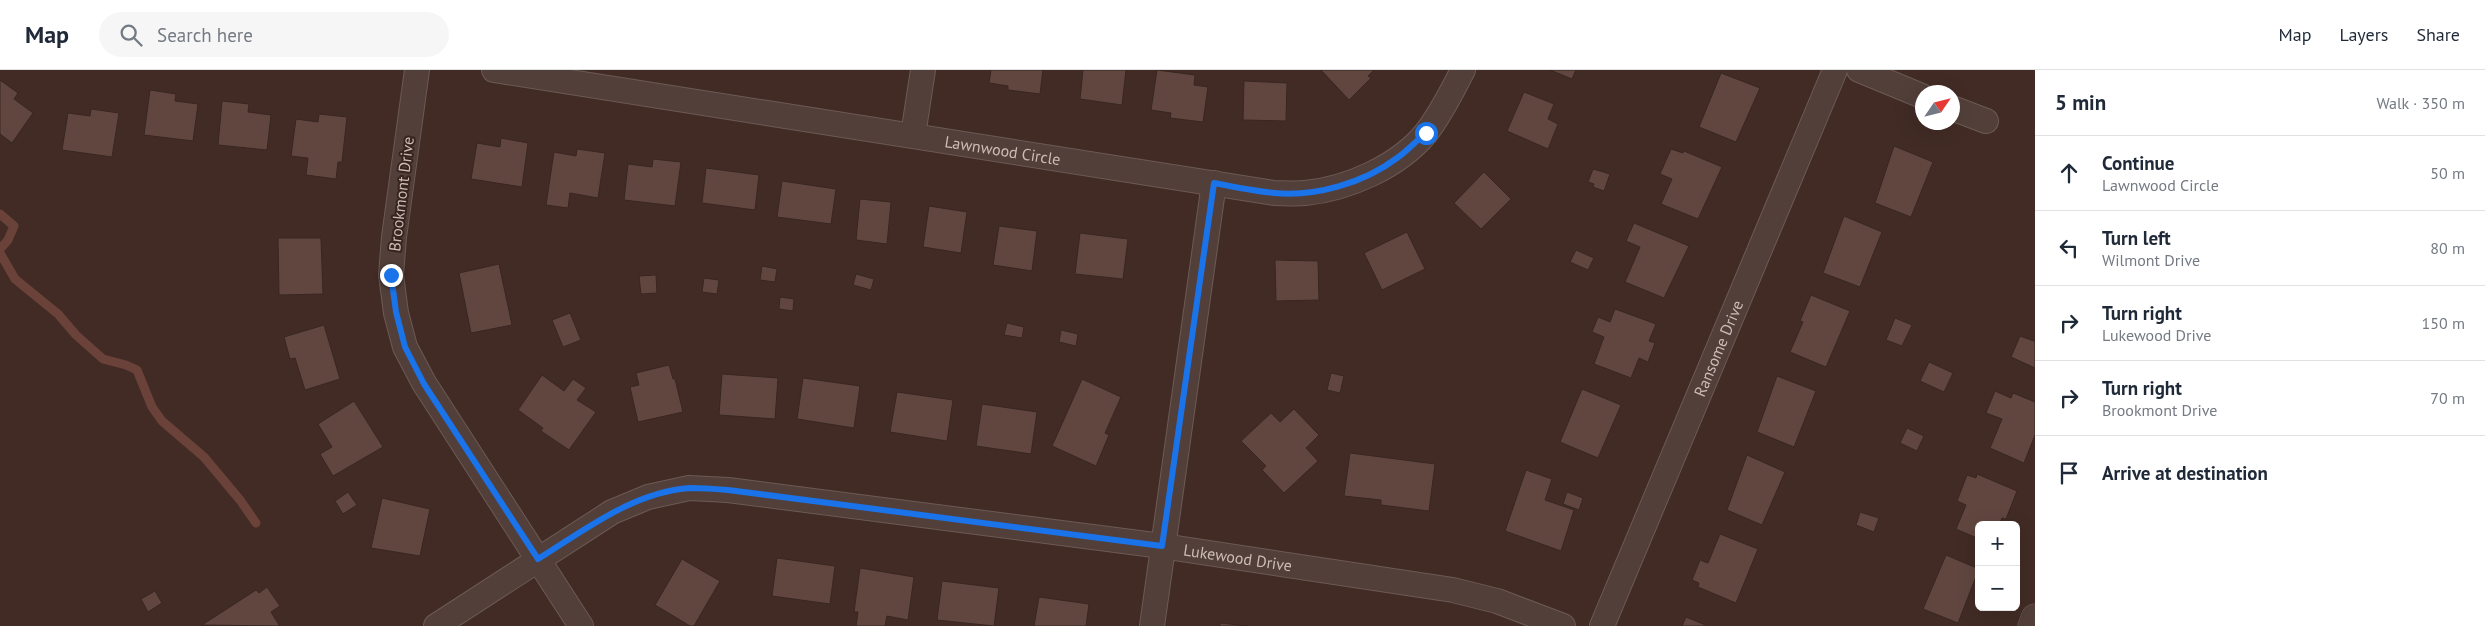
<!DOCTYPE html>
<meta charset="utf-8">
<style>
:root{--surface:#fff;--page:#f6f6f7;--text:#1f2937;--muted:#747a83;--line:#e0e1e3}
body{margin:0;font-family:"PT Sans",sans-serif;background:var(--page);color:var(--text)}
.controls{position:absolute;right:15px;bottom:15px;display:grid;overflow:hidden;border-radius:8px;box-shadow:0 5px 20px #0002}
.controls button{width:45px;height:45px;display:grid;place-items:center;padding:0;border:0;border-bottom:1px solid var(--line);background:var(--surface);color:var(--text);font:25px sans-serif}
.compass{position:absolute;left:1915px;top:15px;width:45px;height:45px;border-radius:50%;background:var(--surface);box-shadow:0 5px 20px #0002;rotate:55deg}
.stop{position:absolute;width:15px;height:15px;margin:-11px;border:4px solid #1a73e8;border-radius:50%;background:#fff}
.stop.end{background:#1a73e8;border-color:#fff;box-shadow:0 1px 5px #0008}
.list{margin:0;padding:0;list-style:none}
h2{display:flex;justify-content:space-between;align-items:center;height:65px;margin:0;padding:0 20px;font-size:21px}
h2 small{font-size:16px;font-weight:400;color:var(--muted)}
.list li{display:grid;grid-template-columns:32px 1fr auto;gap:15px;align-items:center;box-sizing:border-box;height:75px;padding:0 20px;border-top:1px solid var(--line)}
.list b{display:block;font-size:19px;white-space:nowrap}
.list p{margin:0;font-size:16px;white-space:nowrap;color:var(--muted)}
.list em{font-size:16px;font-style:normal;color:var(--muted)}
.icon{flex:none;width:28px;height:28px;fill:none;stroke:currentColor;stroke-width:2;stroke-linecap:round;stroke-linejoin:round}
.map{position:relative;flex:none;width:2035px;height:556px;overflow:hidden}
header{display:flex;align-items:center;gap:30px;box-sizing:border-box;height:70px;padding:0 25px;background:var(--surface);border-bottom:1px solid var(--line)}
header strong{font-size:24px}
nav{display:flex;gap:28px;margin-inline-start:auto;font-size:18px}
.search{width:350px;height:45px;background:var(--page);display:flex;align-items:center;gap:12px;box-sizing:border-box;padding:0 18px;border-radius:28px;color:var(--muted);font-size:19px}
main{display:flex}
aside{flex:1;background:var(--surface)}
.map>svg:first-child{display:block}
</style>
<header>
<strong>Map</strong>
<div class="search"><svg class="icon" aria-label="search" viewBox="0 0 24 24"><circle cx="10" cy="10" r="6"/><path d="M15 15l6 6"/></svg>Search here</div>
<nav><a>Map</a><a>Layers</a><a>Share</a></nav>
</header>
<main>
<div class="map">
<svg width="2035" height="556" viewBox="0 0 2035 556">
<rect width="100%" height="100%" fill="#422b25"/>
<g fill="none" stroke-linecap="round" stroke-linejoin="round">
<path stroke="#6a4239" stroke-width="9" d="M0,144L14,156L8,170L0,179
M0,183L15,209L58,244L76,265L103,289L126,295L137,300L152,337L162,351L204,387L240,430L256,453"/>
</g>
<path fill="#60463f" stroke="#392621" d="M991,0H1043L1040,24L1008,20V16L989,13Z
M1083,0H1126L1122,35L1080,29Z
M1157,0L1195,5L1194,15L1208,17L1203,52L1170,48L1171,43L1151,40Z
M1321,0H1374L1368,6L1371,8L1349,30Z
M1550,0H1576L1572,9Z
M1721,3L1760,18L1736,72L1699,57Z
M0,10L18,23L14,29L33,43L12,73L0,64Z
M1244,11L1287,13L1286,51L1243,50Z
M150,20L176,24L175,31L198,34L193,71L144,65Z
M1524,22L1554,34L1548,49L1558,54L1548,79L1507,61Z
M222,31L249,34L248,42L271,45L267,80L218,75Z
M91,39L119,43L112,87L62,80L68,43L90,46Z
M319,44L347,47L342,92H338L336,109L306,105L308,88L291,86L296,49L318,52Z
M501,68L528,73L522,117L471,109L477,73L500,77Z
M1894,76L1933,92L1911,147L1875,133Z
M577,79L605,83L598,128L570,123L568,138L546,135L554,82L576,86Z
M1671,79L1683,83L1684,81L1722,97L1698,149L1661,134L1672,109L1660,104Z
M653,89L681,92L675,136L624,130L628,94L652,97Z
M706,98L759,105L755,140L702,133Z
M1593,99L1610,104L1604,121L1593,117L1594,114L1588,112Z
M1484,102L1511,129L1481,159L1454,133Z
M782,111L836,119L831,154L777,147Z
M860,129L891,132L887,174L856,170Z
M929,136L967,142L961,183L923,177Z
M1844,146L1882,162L1860,217L1823,203Z
M1634,153L1689,176L1664,228L1625,212L1640,177L1626,171Z
M999,156L1037,161L1032,201L993,195Z
M1407,162L1425,199L1382,220L1364,183Z
M1080,163L1128,169L1123,209L1075,204Z
M278,168H321L323,224L279,225Z
M1576,180L1594,188L1588,200L1570,192Z
M1275,190L1318,191L1319,230L1276,231Z
M499,194L512,255L471,263L459,203Z
M762,196L777,199L775,212L760,210Z
M856,204L874,209L871,220L853,215Z
M656,205L657,223L641,224L639,206Z
M704,208L719,210L717,224L702,222Z
M1811,225L1850,241L1826,297L1790,282L1803,252L1800,251Z
M780,227L794,229L793,241L779,239Z
M1615,239L1656,254L1649,271L1655,273L1648,292L1639,288L1631,308L1594,294L1604,267L1592,262L1598,247L1610,252Z
M570,243L581,270L563,277L552,250Z
M1895,248L1912,255L1902,276L1886,270Z
M1007,253L1024,257L1022,268L1004,265Z
M324,255L340,309L305,320L295,288L290,289L284,267Z
M1061,260L1078,264L1076,276L1059,272Z
M2020,266L2034,271L2035,268V298L2011,287Z
M1929,292L1953,303L1944,322L1920,311Z
M669,295L673,309H675L683,342L638,352L630,317L639,315L636,303Z
M1331,303L1344,306L1340,323L1327,320Z
M722,304L778,308L775,349L719,345Z
M542,305L564,321L573,309L586,318L577,330L596,342L569,380L541,361L543,358L518,340Z
M1777,306L1816,321L1794,377L1757,362Z
M803,308L860,316L854,358L797,349Z
M1082,309L1121,327L1105,363L1109,365L1096,396L1052,376Z
M1582,319L1621,335L1598,388L1560,372Z
M1995,321L2011,328L2013,323L2035,332V365L2024,393L1990,378L2002,349L1986,343Z
M897,322L953,330L947,371L890,362Z
M354,331L383,377L333,406L320,384L332,377L318,354Z
M982,334L1037,342L1031,384L976,376Z
M1294,339L1319,365L1306,378L1318,391L1284,423L1262,400L1266,396L1241,371L1271,343L1280,352Z
M1907,358L1924,366L1917,381L1900,373Z
M1350,383L1435,394L1429,441L1381,435V430L1344,426Z
M1747,385L1785,402L1762,455L1727,440Z
M1526,400L1552,409L1545,430L1574,440L1561,481L1505,461Z
M1977,404L2017,421L2006,449L2002,448L1999,455H1979V469L1956,459L1966,435L1957,431L1967,405L1976,408Z
M348,422L357,435L343,444L335,431Z
M1567,422L1583,428L1579,440L1563,434Z
M382,428L430,439L420,486L371,478Z
M1860,442L1879,448L1874,462L1856,455Z
M1720,464L1758,479L1736,533L1698,517L1699,513L1692,510L1700,490L1708,493Z
M1946,485L1979,499L1958,553L1923,539Z
M777,488L835,496L830,534L772,526Z
M682,489L720,511L694,556H690L655,535Z
M860,498L914,507L908,550L887,546L885,556H856L858,542H854Z
M942,511L999,518L994,556L937,550Z
M267,517L280,536L271,542L279,555L278,556L202,555L256,520L259,523Z
M155,521L162,533L148,542L141,529Z
M1039,527L1089,534L1086,556H1034Z
M1686,547L1708,556H1682Z
M1220,553L1248,556H1220Z"/>
<g fill="none" stroke-linecap="round" stroke-linejoin="round">
<defs>
<g id="minor">
<path d="M417,0L394,167L391,205L396,243L405,277L424,313L581,556"/>
<path id="s1" d="M494,0L1274,123C1284,123 1295,124 1305,123C1348,119 1399,96 1426,63C1441,44 1452,21 1463,0"/>
<path d="M1859,0L1922,26"/>
<path d="M1952,38L1986,51"/>
<path d="M913,65L923,0"/>
<path id="s2" d="M436,556L612,442L648,427L689,418L728,420L1162,476L1453,520L1497,531L1563,556"/>
<path d="M1152,556L1214,113"/>
<path id="s3" d="M1602,556L1835,0"/>
</g>
<path id="tertiary" d="M2032,556L2035,548"/>
</defs>
<use href="#minor" stroke="#6c5a55" stroke-width="26"/>
<use href="#tertiary" stroke="#6c5a55" stroke-width="29"/>
<use href="#minor" stroke="#523f3a" stroke-width="24"/>
<use href="#tertiary" stroke="#523f3a" stroke-width="28"/>
</g>
<g fill="none" stroke-linecap="round" stroke-linejoin="round">
<path stroke="#1a73e8" stroke-width="6" d="M391,205L396,242L405,277L424,314L538,489C585,460 633,422 690,418C703,418 716,419 728,420L1162,476L1214,113C1234,117 1254,121 1274,123C1315,127 1364,113 1397,88C1407,81 1416,71 1426,63"/>
</g>
<g text-anchor="middle" stroke-width="4" stroke-linejoin="round" paint-order="stroke">
<g font-size="16" fill="#ccbcb7" stroke="#37241e">
<text dy="6" stroke="none"><textPath href="#s1" startOffset="515">Lawnwood Circle</textPath></text>
<text transform="translate(401 124) rotate(-83)" y="6">Brookmont Drive</text>
<text dy="6" stroke="none"><textPath href="#s3" startOffset="301">Ransome Drive</textPath></text>
<text dy="6" stroke="none"><textPath href="#s2" startOffset="844">Lukewood Drive</textPath></text>
</g>
</g>
</svg>
<div class="controls">
<button>+</button>
<button>−</button>
</div>
<svg class="compass" viewBox="-18 -18 36 36"><path d="M0-13l5 13h-10z" fill="#e53935"/><path d="M0 13l5-13h-10z" fill="#747a83"/></svg>
<div class="stop" style="left:1426px;top:63px"></div>
<div class="stop end" style="left:391px;top:205px"></div>
</div>
<aside>
<h2>5 min<small>Walk · 350 m</small></h2>
<ul class="list">
<li><svg class="icon" aria-label="ahead" viewBox="0 0 24 24"><path d="M12 20V5M6 11l6-6 6 6"/></svg><div><b>Continue</b><p>Lawnwood Circle</p></div><em>50 m</em></li>
<li><svg class="icon" aria-label="left" viewBox="0 0 24 24"><path d="M17 20v-9H6M10 6l-5 5 5 5"/></svg><div><b>Turn left</b><p>Wilmont Drive</p></div><em>80 m</em></li>
<li><svg class="icon" aria-label="right" viewBox="0 0 24 24"><path d="M7 20v-9h11M14 6l5 5-5 5"/></svg><div><b>Turn right</b><p>Lukewood Drive</p></div><em>150 m</em></li>
<li><svg class="icon" aria-label="right" viewBox="0 0 24 24"><path d="M7 20v-9h11M14 6l5 5-5 5"/></svg><div><b>Turn right</b><p>Brookmont Drive</p></div><em>70 m</em></li>
<li><svg class="icon" aria-label="arrive" viewBox="0 0 24 24"><path d="M6 21V4h12l-3 4 3 4H6"/></svg><div><b>Arrive at destination</b></div></li>
</ul>
</aside>
</main>
